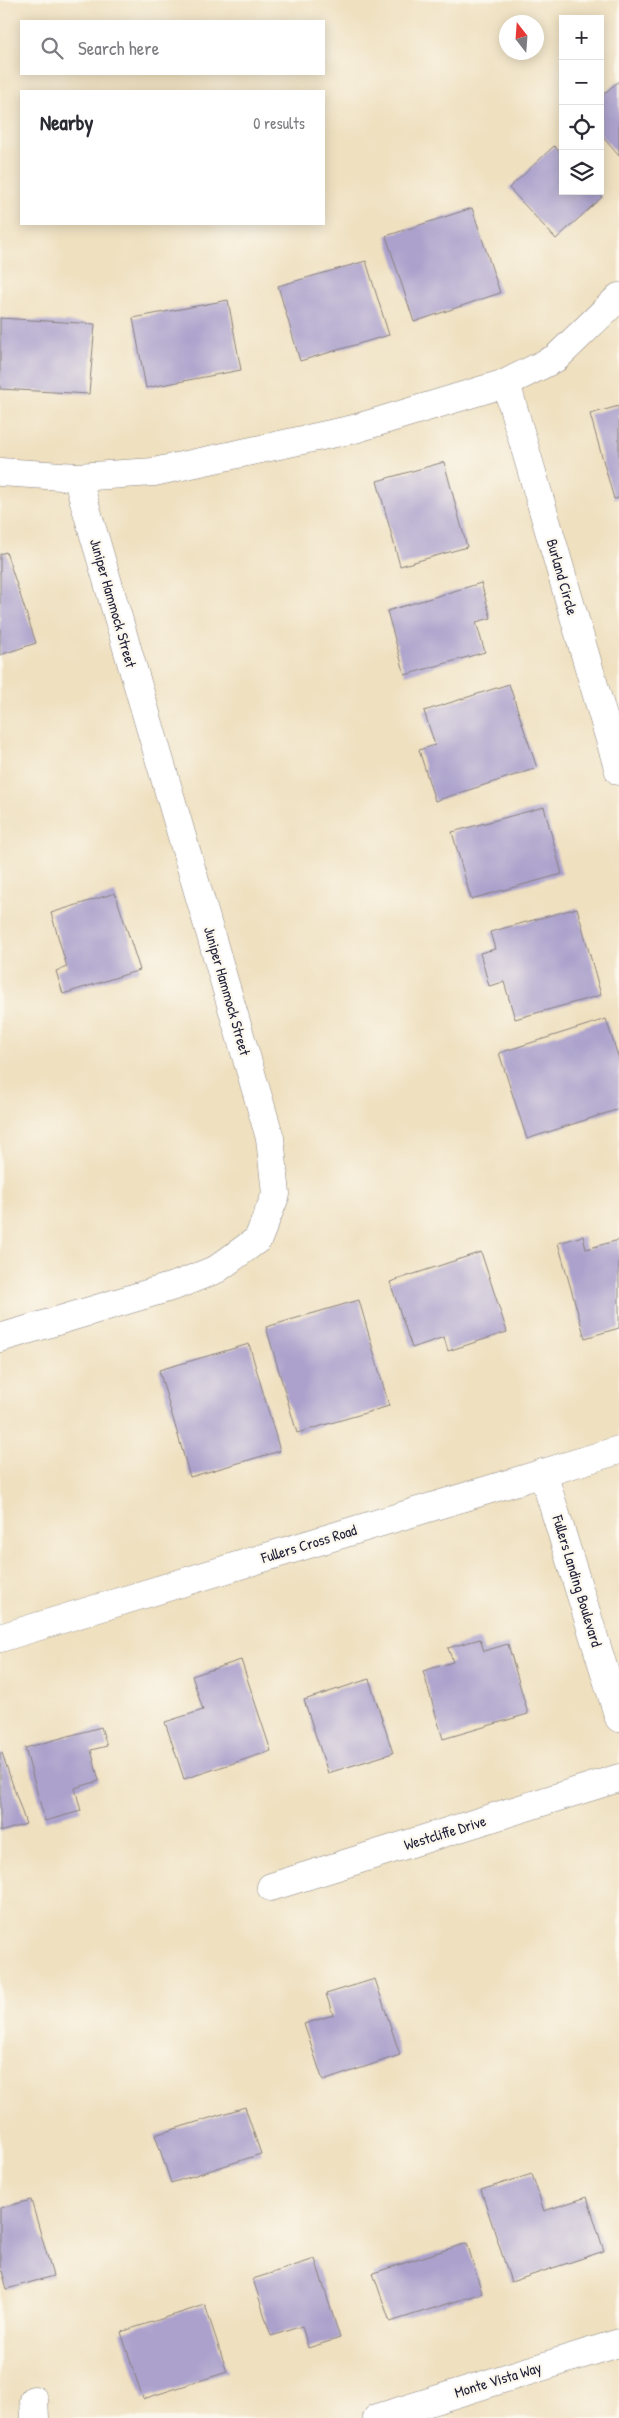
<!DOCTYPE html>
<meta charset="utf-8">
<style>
:root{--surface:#fff;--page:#f7f7f7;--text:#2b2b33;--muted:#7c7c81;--line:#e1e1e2}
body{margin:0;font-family:"Patrick Hand",sans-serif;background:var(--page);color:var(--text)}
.controls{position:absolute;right:15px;top:15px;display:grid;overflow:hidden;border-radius:0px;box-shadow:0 2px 12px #0003}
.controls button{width:45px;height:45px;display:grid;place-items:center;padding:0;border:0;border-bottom:1px solid var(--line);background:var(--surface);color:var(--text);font:25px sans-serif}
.compass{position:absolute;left:499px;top:15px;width:45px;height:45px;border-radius:50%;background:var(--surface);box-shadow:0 2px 12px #0003;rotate:343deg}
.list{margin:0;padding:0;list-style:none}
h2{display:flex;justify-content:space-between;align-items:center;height:65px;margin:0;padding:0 20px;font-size:21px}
h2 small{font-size:16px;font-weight:400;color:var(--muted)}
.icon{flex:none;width:28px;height:28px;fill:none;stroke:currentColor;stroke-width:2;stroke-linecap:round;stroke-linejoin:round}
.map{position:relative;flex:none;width:619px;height:2418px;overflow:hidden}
.search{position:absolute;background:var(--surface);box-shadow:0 2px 12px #0003;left:20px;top:20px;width:305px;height:55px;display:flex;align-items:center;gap:12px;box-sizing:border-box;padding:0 18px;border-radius:0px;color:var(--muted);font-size:19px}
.panel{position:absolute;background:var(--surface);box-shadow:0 2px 12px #0003;left:20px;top:90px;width:305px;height:135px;border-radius:0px}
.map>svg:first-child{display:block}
</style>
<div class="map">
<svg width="619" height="2418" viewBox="0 0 619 2418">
<rect width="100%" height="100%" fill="#fbf7ec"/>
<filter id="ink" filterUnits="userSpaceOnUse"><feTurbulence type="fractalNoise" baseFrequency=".02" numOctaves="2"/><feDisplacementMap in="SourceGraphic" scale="10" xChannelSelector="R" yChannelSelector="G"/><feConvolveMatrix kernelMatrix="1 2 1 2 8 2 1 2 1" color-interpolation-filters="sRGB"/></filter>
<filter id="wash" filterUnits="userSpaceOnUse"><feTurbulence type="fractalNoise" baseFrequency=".0096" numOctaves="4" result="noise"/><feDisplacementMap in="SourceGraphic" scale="20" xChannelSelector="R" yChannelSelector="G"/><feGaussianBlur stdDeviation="1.12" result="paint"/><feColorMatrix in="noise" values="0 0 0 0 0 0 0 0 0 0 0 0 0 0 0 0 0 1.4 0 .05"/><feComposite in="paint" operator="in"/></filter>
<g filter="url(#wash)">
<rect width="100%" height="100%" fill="#efe0c0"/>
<g id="blocks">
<path fill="#aba1cc" d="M619,81V156L600,134V97Z
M554,146L563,155V191H596L602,197L556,239L509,188Z
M472,208L500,293L414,322L386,236Z
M366,261L389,335L300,361L278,286Z
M228,300L241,370L146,388L133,318Z
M0,318L95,324L89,394L0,389Z
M619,406V498L614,499L590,414Z
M444,462L467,547L400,566L377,481Z
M6,552L36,643L0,655V554Z
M481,583L491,618L476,622L485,652L405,675L387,611Z
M509,684L537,768L435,801L419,750L435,745L424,711Z
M544,807L562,874L471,899L452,832Z
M115,893L140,970L63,994L56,971L67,967L51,913Z
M577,908L601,995L515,1019L504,982L489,986L480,953L495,949L490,932Z
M606,1019L619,1059V1109L527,1139L499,1053Z
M583,1236L586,1249L619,1240V1328L585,1338L558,1243Z
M481,1252L507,1332L448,1351L444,1337L412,1348L390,1282Z
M359,1300L389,1406L297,1433L266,1327Z
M249,1344L280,1451L190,1477L159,1370Z
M480,1639L484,1651L508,1644L528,1714L443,1739L423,1671L453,1662L448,1648Z
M241,1660L271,1751L184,1779L165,1722L203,1710L192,1676Z
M369,1679L393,1753L328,1773L304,1700Z
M101,1727L107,1746L91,1750L99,1781L75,1788L81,1811L45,1821L25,1748Z
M0,1753H2L26,1824L0,1832Z
M375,1979L400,2055L323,2081L304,2024L333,2015L326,1994Z
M245,2107L261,2154L171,2183L155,2135Z
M532,2174L544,2211L587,2197L604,2251L511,2282L481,2190Z
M31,2200L53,2276L7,2289L2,2271L0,2272V2208Z
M467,2243L482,2293L390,2322L373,2273Z
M315,2259L340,2338L308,2348L302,2326L271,2336L253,2279Z
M205,2305L227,2372L143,2399L121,2332Z"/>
</g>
</g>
<g filter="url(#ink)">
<use href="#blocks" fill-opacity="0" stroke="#88817e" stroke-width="1"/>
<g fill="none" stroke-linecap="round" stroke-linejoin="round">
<defs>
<path id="street" d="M506,383L619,771
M0,472L77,477L154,472L354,429L506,383L556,358L619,297
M0,1338L177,1285L217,1269L258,1239L276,1194L270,1138L77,477
M543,1473L619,1718
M271,1887L619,1778
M34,2400L35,2418
M377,2418L619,2343"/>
<path id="secondary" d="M0,1638L619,1450"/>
</defs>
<use href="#street" stroke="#88817e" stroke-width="29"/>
<use href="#secondary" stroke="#88817e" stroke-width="29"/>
<use href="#street" stroke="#fff" stroke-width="28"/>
<use href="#secondary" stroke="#fff" stroke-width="28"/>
</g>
</g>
<g text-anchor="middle" stroke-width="4.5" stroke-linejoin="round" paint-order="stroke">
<g font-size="15" fill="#22223b" stroke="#fbf7ec">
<text transform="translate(562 577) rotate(74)" y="5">Burland Circle</text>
<text transform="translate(113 603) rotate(74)" y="5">Juniper Hammock Street</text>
<text transform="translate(227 991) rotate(74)" y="5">Juniper Hammock Street</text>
<text transform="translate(309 1544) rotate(-17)" y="5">Fullers Cross Road</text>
<text transform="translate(577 1581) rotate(73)" y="5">Fullers Landing Boulevard</text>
<text transform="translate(445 1833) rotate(-17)" y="5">Westcliffe Drive</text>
<text transform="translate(498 2380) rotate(-17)" y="5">Monte Vista Way</text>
</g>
</g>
</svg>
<div class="controls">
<button>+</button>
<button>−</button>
<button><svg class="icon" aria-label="locate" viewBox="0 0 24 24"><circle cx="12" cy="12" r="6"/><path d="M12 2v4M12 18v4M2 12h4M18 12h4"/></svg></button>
<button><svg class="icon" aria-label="layers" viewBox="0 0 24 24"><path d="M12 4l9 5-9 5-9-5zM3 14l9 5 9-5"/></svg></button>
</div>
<svg class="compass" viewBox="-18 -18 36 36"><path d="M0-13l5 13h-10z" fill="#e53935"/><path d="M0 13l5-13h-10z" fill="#7c7c81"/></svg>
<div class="search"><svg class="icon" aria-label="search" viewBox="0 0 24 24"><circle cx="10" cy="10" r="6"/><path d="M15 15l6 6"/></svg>Search here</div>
<section class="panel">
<h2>Nearby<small>0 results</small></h2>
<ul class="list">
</ul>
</section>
</div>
